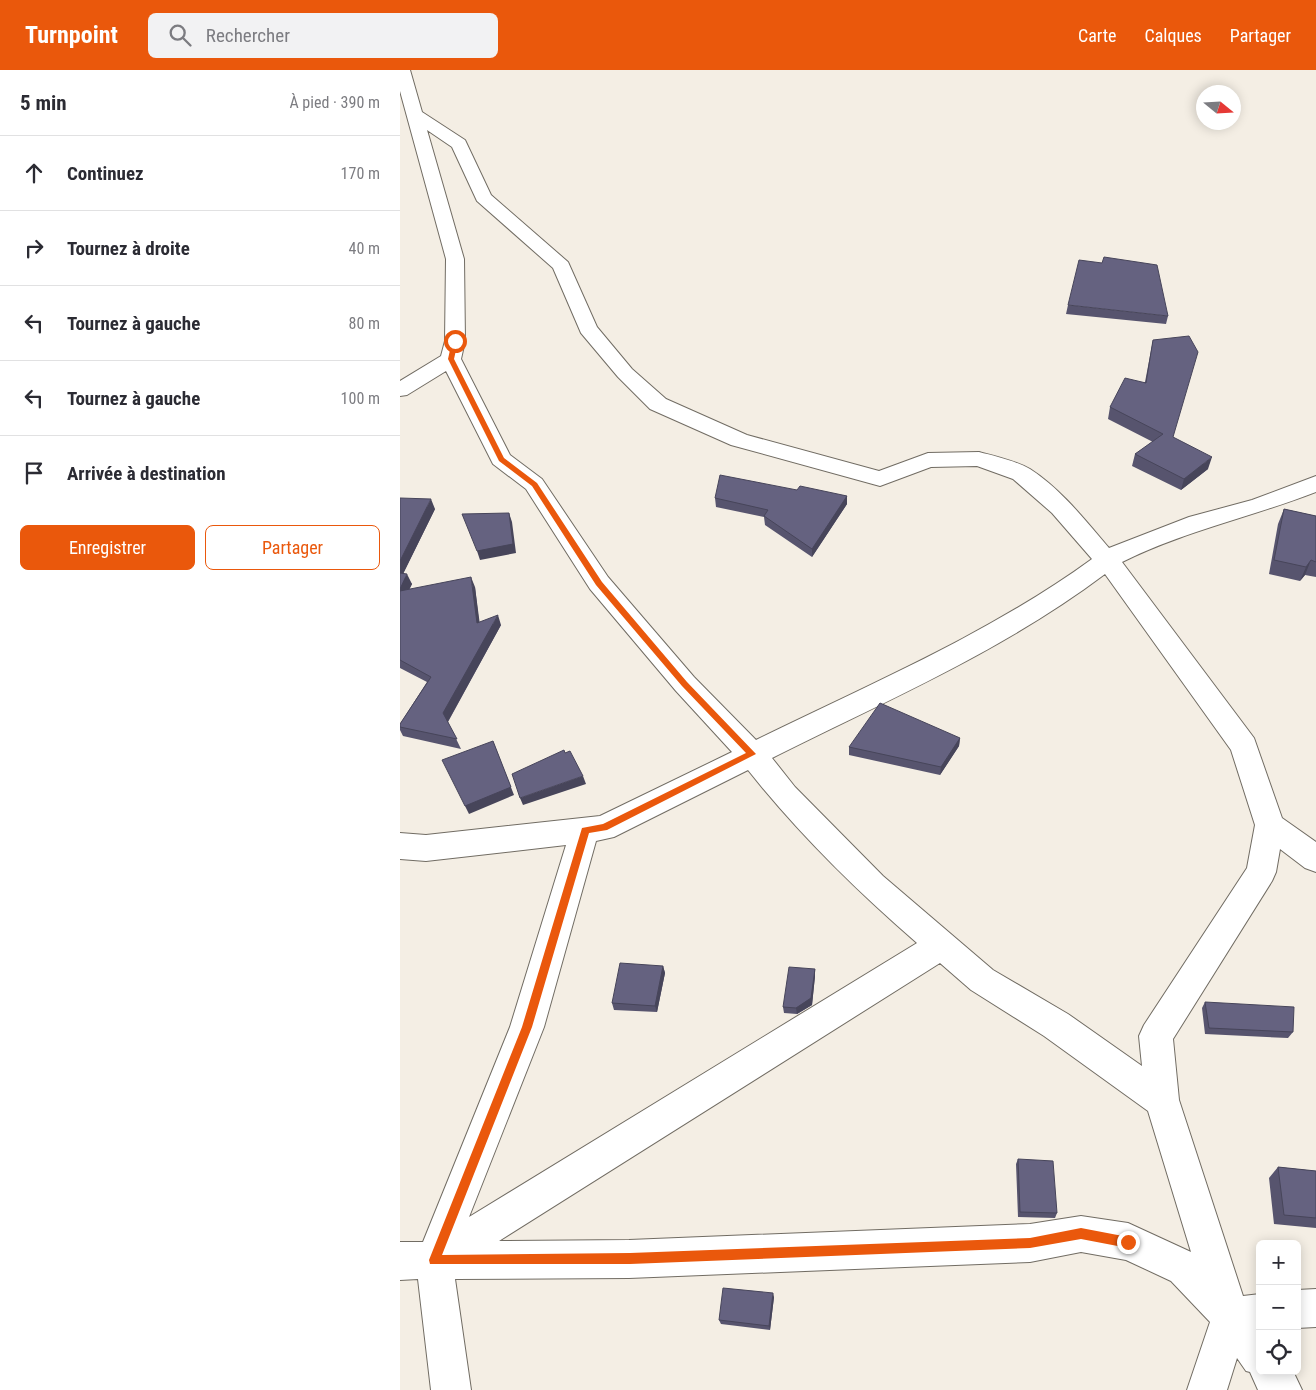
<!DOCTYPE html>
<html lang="fr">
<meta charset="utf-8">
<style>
:root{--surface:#fff;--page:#f2f2f3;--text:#2b2b33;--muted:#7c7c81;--line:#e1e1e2;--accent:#ea580c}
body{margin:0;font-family:"Roboto Condensed",sans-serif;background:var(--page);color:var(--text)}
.controls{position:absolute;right:15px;bottom:15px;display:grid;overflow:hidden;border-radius:8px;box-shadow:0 2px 12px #0003}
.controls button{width:45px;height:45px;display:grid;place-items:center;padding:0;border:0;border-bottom:1px solid var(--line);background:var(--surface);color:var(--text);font:25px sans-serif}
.compass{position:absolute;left:796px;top:15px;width:45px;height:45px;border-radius:50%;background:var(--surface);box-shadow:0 2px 12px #0003;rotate:108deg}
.stop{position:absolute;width:15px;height:15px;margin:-11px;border:4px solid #ea580c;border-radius:50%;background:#fff}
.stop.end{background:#ea580c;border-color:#fff;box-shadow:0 1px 5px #0008}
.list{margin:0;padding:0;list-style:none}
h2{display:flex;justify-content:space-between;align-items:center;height:65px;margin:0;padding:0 20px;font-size:21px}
h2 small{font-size:16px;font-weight:400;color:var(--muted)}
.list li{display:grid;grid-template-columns:32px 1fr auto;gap:15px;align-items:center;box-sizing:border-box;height:75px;padding:0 20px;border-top:1px solid var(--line)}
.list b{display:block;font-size:19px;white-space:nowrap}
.list em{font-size:16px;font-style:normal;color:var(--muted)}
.actions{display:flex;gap:10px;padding:15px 20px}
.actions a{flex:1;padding:11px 0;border:1px solid var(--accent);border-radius:8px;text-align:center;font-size:18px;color:var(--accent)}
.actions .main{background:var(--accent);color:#fff}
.icon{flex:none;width:28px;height:28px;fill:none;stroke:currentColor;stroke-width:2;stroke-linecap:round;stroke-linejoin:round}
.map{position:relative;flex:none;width:916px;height:1320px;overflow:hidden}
header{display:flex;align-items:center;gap:30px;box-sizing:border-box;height:70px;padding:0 25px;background:var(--accent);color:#fff}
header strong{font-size:24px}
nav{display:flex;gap:28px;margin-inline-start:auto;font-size:18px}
.search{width:350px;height:45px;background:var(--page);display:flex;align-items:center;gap:12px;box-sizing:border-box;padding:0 18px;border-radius:8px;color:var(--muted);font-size:19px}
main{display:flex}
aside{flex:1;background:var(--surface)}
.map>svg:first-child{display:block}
</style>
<header>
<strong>Turnpoint</strong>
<div class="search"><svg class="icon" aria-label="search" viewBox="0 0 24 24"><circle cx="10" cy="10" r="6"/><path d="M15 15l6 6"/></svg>Rechercher</div>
<nav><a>Carte</a><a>Calques</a><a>Partager</a></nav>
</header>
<main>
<aside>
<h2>5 min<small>À pied · 390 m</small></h2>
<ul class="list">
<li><svg class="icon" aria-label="ahead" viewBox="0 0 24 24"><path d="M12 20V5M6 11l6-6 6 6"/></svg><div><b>Continuez</b></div><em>170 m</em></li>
<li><svg class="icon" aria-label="right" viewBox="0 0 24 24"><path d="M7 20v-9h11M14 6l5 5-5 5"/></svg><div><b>Tournez à droite</b></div><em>40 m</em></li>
<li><svg class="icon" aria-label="left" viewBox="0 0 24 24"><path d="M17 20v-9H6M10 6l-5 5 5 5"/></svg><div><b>Tournez à gauche</b></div><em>80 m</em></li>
<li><svg class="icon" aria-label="left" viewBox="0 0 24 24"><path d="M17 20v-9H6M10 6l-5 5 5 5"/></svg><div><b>Tournez à gauche</b></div><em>100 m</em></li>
<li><svg class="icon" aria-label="arrive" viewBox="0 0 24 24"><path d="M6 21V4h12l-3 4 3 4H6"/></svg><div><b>Arrivée à destination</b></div></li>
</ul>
<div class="actions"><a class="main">Enregistrer</a><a>Partager</a></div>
</aside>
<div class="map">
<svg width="916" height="1320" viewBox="0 0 916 1320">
<rect width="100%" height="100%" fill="#f4eee4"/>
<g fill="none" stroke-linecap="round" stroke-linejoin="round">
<defs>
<path id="street" d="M0,0H10L22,42L65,70L91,125L168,192L197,257L232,299L266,329L347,365L479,401L528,383L579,382C595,386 616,391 630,399C661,419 685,450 709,478L789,447L852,430L916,406V422C852,447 784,461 722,492L854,668L882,748L916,772V802L905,798L880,779L876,802L872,811L773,969L779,1030L843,1226L860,1224V1301H893L902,1320H858L850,1302L846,1301L837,1288L827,1320H787L810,1252L771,1211L726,1190L681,1182L630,1192L229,1208L55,1209L71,1320H31L18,1209L0,1210V1172H23L110,957L166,775L26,791L0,789V763L26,765L200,746L332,682L276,621L190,519L126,419L93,394L46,301L7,325L0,326V311L41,286L45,271L46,189L0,21ZM27,60L52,77L77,131L153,198L181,263L218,307L250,339L331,375L480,416L531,397L577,396L613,409L652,443L692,489C589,564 470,614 356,670L294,607L208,507L142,409L110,385L61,289L65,271L64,189ZM705,504L831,680L855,755L847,798L744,955L739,966L742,996L668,944L593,900L483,806L395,717L372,688C485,631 603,581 705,504ZM348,700C398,763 456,820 517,873L69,1147L144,957L196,771L214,767ZM540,893L571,920L644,966L748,1041L791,1182L728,1153L681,1146L630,1154L229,1170L99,1171Z
M916,1219V1257L897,1258V1220Z"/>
</defs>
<use href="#street" stroke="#716c63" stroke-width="2"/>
<use href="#street" fill="#fff" fill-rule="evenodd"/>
</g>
<path fill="#57546e" d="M668,235L768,246L766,254L666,244Z
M753,270L773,367L808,399L781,420L732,396L735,384L753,372L708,349L710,337L745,312Z
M397,420L447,426V434L412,487L365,455L364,447L316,437L315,428Z
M0,428L35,439L3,504L12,514L9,519L75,517L79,552L101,555L48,652L61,679L3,666L0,660V654L27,612L0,598Z
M884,439L916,446V507L905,505L900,511L869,504L878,454Z
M560,668L559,676L540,705L449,685V677Z
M263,896L265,903L257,942L214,940L212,933Z
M415,899V906L412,935L397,944L384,943L383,937Z
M805,932L893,962L888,968L805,964L802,938Z
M618,1089L657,1143L655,1148L618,1147L616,1094Z
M878,1097L916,1101V1158L874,1154L869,1108Z
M374,1227L370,1260L321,1254L319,1250Z"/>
<path fill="#47455a" d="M812,387L808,399L781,420L784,409Z
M447,426V434L412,487V479Z
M31,429L35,439L0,510V491Z
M109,443L112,452L116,483L80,490L77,481Z
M911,490L905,505L900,511L906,497Z
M7,504L12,514L4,531L0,522V519Z
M71,507L75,517L81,563L77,553Z
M98,545L101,555L47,653L43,643Z
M560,668L559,676L540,705L541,697Z
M93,671L114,725L69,744L65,736Z
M183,706L186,714L123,735L120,728Z
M263,896L265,903L257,942L255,936Z
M415,899V906L412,935L397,944L396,938Z
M373,1223L374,1227L370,1260L369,1256Z"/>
<path fill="#656280" stroke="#47455a" d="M704,187L757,195L768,246L668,235L679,190L702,193Z
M789,266L798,282L773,367L812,387L784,409L735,384L763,364L710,337L725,308L746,313L753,270Z
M320,405L397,420L400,416L447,426L412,479L364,446L368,440L315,428Z
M0,428L31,429L0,491Z
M884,439L916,446V492L911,490L906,497L874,490Z
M109,443L113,474L77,481L62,444Z
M0,503L7,504L0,519Z
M71,507L77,553L98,545L43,643L57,669L0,657V654L31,607L0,590V521Z
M480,633L560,668L541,697L449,677Z
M93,671L111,717L65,736L42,690Z
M164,680L165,683L170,681L183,706L120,728L112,704Z
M220,893L263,896L255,936L212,933Z
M389,897L415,899L411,928L396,938L383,937Z
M805,932L894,937L893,962L809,958Z
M618,1089L653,1091L657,1143L620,1142Z
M878,1097L916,1101V1148L884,1145Z
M323,1218L373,1223L369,1256L319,1250Z"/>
<path fill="#ea580c" d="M55,269L58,271L54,289L104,388L137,413L202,512L287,612L356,684L207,760L189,763L132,957L42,1185L230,1183L630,1168L681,1158L728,1167L732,1168V1176L728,1178L681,1169L630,1178L230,1194H30L29,1190L122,957L182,758L203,754L346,683L282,616L196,515L132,416L99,391L48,289L52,271Z"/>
</svg>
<div class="controls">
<button>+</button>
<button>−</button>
<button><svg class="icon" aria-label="locate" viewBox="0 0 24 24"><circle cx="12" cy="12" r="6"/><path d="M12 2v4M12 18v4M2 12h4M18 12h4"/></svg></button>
</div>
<svg class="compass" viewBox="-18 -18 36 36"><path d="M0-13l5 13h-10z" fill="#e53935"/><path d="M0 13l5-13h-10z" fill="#7c7c81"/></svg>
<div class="stop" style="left:55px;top:271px"></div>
<div class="stop end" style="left:728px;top:1172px"></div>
</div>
</main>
